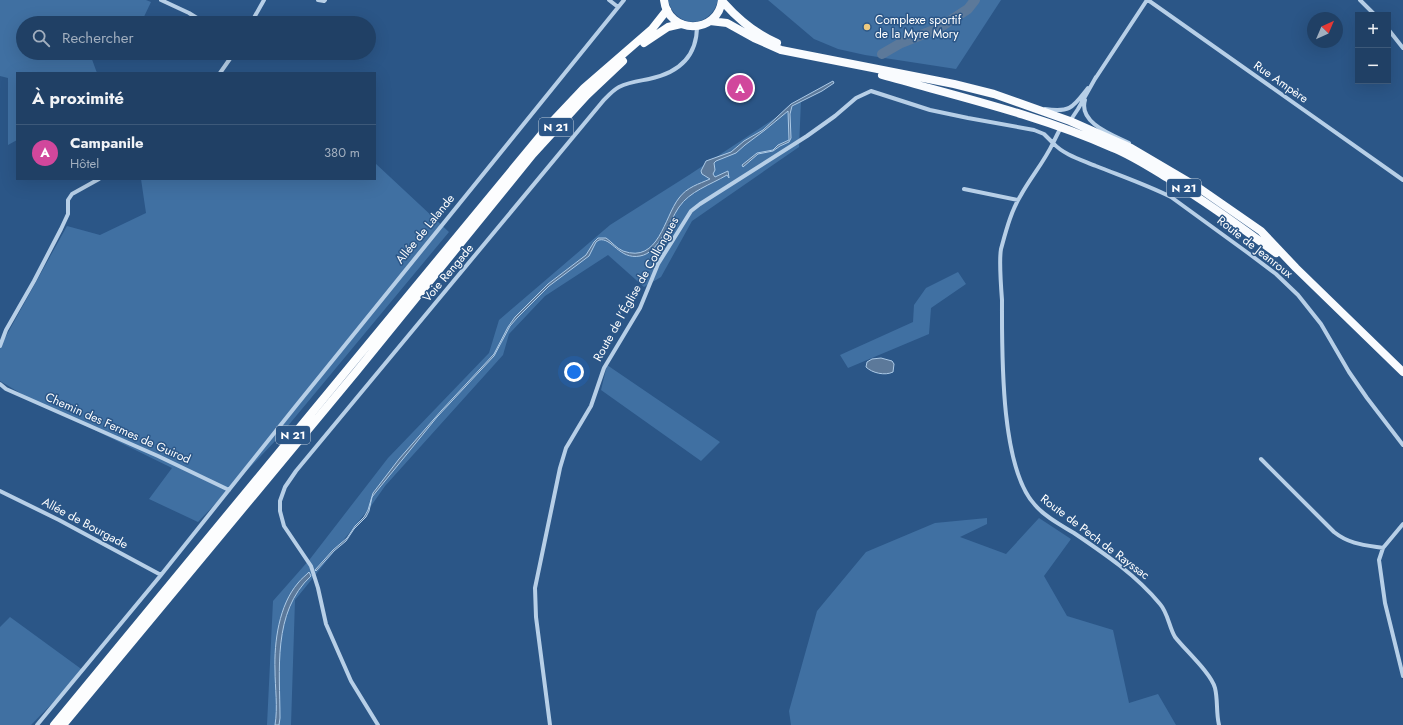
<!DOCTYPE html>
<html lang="fr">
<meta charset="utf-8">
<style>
:root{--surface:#204065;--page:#2d4b6e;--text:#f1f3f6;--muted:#a2afbf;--line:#3d5979;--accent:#edca80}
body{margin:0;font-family:Jost,sans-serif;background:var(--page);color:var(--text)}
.controls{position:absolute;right:12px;top:12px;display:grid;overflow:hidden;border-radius:0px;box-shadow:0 4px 16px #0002}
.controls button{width:36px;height:36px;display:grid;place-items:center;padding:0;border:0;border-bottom:1px solid var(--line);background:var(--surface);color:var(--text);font:20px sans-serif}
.compass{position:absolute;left:1307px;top:12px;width:36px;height:36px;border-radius:50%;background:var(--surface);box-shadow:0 4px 16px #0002;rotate:44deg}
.you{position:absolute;left:574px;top:372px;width:14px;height:14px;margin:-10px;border:3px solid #fff;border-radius:50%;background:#1a73e8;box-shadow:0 0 0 6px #1a73e833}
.badge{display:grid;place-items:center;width:26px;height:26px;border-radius:50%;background:var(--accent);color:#fff;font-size:13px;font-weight:700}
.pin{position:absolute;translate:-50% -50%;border:2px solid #fff;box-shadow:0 1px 4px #0006}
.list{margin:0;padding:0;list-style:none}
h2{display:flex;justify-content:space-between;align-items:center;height:52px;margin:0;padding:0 16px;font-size:17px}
h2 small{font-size:13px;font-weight:400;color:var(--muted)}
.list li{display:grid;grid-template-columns:26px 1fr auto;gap:12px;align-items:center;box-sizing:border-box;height:56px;padding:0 16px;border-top:1px solid var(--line)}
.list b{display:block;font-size:15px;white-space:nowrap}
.list p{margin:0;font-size:13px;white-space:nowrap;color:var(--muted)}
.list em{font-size:13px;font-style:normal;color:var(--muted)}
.icon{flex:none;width:22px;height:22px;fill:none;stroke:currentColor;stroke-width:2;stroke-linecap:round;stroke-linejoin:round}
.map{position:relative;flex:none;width:1403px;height:725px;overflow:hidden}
.search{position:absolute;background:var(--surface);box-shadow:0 4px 16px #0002;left:16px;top:16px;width:360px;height:44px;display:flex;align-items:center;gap:10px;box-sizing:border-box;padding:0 14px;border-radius:22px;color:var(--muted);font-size:15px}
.panel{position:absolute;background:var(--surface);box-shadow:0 4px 16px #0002;left:16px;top:72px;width:360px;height:108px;border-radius:0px}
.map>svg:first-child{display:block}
</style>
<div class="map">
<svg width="1403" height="725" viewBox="0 0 1403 725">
<rect width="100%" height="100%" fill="#2b5687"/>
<path fill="#4070a2" d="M0,0H146L151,2L141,23H23V53H95L90,54L97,73H17V140L8,145V78L0,76Z
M668,0H718C711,29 675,29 668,0Z
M768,0H1001L956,69L865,55L838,49L814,39Z
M801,101L799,147L692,221L661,277L644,287L608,255L545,296L509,334L503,355L385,486L371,506L295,600L291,725H267L273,601L310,559L388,458L489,353L499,320L610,225L689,175Z
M375,163L449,232L277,439L198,522L149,499L172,468L25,396L0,381V347L67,226L100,235L146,213L141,179H375Z
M958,272L966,284L931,308L929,334L848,368L840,355L913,322L914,305L926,288Z
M607,365L720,442L701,461L601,390Z
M987,518V524L960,537L1006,554L1039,518L1071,539L1044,576L1067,616L1113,630L1129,703L1158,694L1176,725H791L789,711L817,611L866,552L935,523Z
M10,617L84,671L31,725H0V627Z"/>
<path fill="#5c799a" stroke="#accae7" d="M833,81L834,83L822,91L792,106L790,114L791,138L789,142L780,146L773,151L758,154L743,167L742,165L757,153L773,150L778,145L789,140L788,111L765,130L745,145L736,153L716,161L714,163L715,170L713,174L715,177L728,171L729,178L727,175C710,185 690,191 679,207C669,222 659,253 640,256C619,260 612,237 599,240L596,242L589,256L549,286L517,318L510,326L494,356L437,417L376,492L372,497L369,511L366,517L354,529L346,541L334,551L316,571L315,570L333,550L347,538L355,526L364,517L368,510L373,493L399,459L441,411L494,354L508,327L515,317L548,284L586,255L594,242L598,238H606C612,242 616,248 623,251C659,264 664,217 679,198C687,187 699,184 710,179L702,174L701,171L706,161L731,152L744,141L763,130L791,104Z
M881,358L892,361L894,364L893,372C885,376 872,373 866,367L867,362L872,359Z
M309,572L311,576C272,612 280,671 280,718L279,725H275C278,707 275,688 275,670C274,642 279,605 298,583C301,579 305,576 309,572Z"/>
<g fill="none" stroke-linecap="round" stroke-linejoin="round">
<path stroke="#5c799a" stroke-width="10" d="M882,54L901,43L939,28L968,9L975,0"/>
<path stroke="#b7cfe7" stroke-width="4" d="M161,0L189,13L205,23
M318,0L324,1L325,0
M609,0L618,7
M1148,0L1403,180
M1360,0L1375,15
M251,23L264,0
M1388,29L1403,48
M220,73L234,53
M1095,79L1147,0
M1085,100C1078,123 1113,135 1129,143
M1045,109C1071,113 1073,107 1088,88
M1070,121L1078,109L1096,77
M1061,127L1053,143C1064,155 1082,160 1096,166C1121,176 1147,185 1171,197L1248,253L1276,274L1298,295L1321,324L1349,372L1367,398L1403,445
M964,189L1018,200
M0,346L6,330L34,281L61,229L68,214V200L72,194L99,179
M0,384L6,389L158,456L229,490
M1261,459L1334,532C1349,544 1364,545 1383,548
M0,491L59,520L161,575
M1403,524L1383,548L1379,560L1385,603L1403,676
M37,725L161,575L295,407L624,0
M378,725L351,681L326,624L318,588L311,566L284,526L280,511V501L285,487L296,471L603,101C608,96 613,90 619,87C629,82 639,81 649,79C678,73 697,57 697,26
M550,725L536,617L535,588L560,468L566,448L591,406L604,368L640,308L658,264L691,211L700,204L807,136L835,116L856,98L871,91L930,110L968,118L1034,130L1044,134L1053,143C1044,162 1031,177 1021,195C1011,211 1006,231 1001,249C999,260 1001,287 1002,300C1002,351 1000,468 1035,505C1045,517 1061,525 1074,533C1105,554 1136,575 1160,604C1168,613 1169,627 1175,637C1185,650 1211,673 1215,688C1218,700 1216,713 1219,725"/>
<path stroke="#f9fbfe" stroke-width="8" d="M664,0C668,35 718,35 722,0
M723,2C738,19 756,34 777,43
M710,21L727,23L754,38L781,50L954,84L994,94L1070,121L1131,148L1199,188L1261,231L1296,268L1403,372
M882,75C960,97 1039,115 1113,148C1133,156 1151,168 1169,179C1206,202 1241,227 1276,253"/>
<path stroke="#fcfdfe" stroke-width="8" d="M644,43L668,27L681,24
M54,725L550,124L584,88L652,29L667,10
M63,725L356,372L533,154L587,95L623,61"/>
</g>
<circle fill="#edca80" stroke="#2b5687" stroke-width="1.5" cx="867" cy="27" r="4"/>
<g text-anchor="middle" stroke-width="3" stroke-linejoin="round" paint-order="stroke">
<g fill="#2b5687" stroke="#bfccdb" stroke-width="1">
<rect x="539" y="118" width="34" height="18" rx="3"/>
<rect x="1167" y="179" width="34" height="18" rx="3"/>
<rect x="276" y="426" width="34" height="18" rx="3"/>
</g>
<g font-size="11" font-weight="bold" fill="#fff">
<text x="556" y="131">N 21</text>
<text x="1184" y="192">N 21</text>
<text x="293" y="439">N 21</text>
</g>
<g font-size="12" fill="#fff" stroke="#2b5687" text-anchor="start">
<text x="875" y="24">Complexe sportif<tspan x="875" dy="14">de la Myre Mory</tspan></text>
</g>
<g font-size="12" fill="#fff" stroke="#2b5687">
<text transform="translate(1281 82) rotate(35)" y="4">Rue Ampère</text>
<text transform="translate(425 229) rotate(-51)" y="4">Allée de Lalande</text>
<text transform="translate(1255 247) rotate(38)" y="4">Route de Jeanroux</text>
<text transform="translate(448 273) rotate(-50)" y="4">Voie Rengade</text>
<text transform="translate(636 289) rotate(-61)" y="4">Route de l’Église de Collongues</text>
<text transform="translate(118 428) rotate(24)" y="4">Chemin des Fermes de Guirod</text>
<text transform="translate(85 523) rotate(28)" y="4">Allée de Bourgade</text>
<text transform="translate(1095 537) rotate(37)" y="4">Route de Pech de Rayssac</text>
</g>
</g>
</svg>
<div class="controls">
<button>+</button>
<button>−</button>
</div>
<svg class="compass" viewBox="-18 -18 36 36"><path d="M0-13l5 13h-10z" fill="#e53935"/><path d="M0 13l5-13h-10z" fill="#a2afbf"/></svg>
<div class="you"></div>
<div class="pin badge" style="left:740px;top:88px;background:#d1479c">A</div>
<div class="search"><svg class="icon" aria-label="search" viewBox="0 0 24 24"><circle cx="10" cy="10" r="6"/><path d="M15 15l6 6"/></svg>Rechercher</div>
<section class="panel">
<h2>À proximité<small></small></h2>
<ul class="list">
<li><span class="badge" style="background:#d1479c">A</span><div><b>Campanile</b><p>Hôtel</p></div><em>380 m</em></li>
</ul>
</section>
</div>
